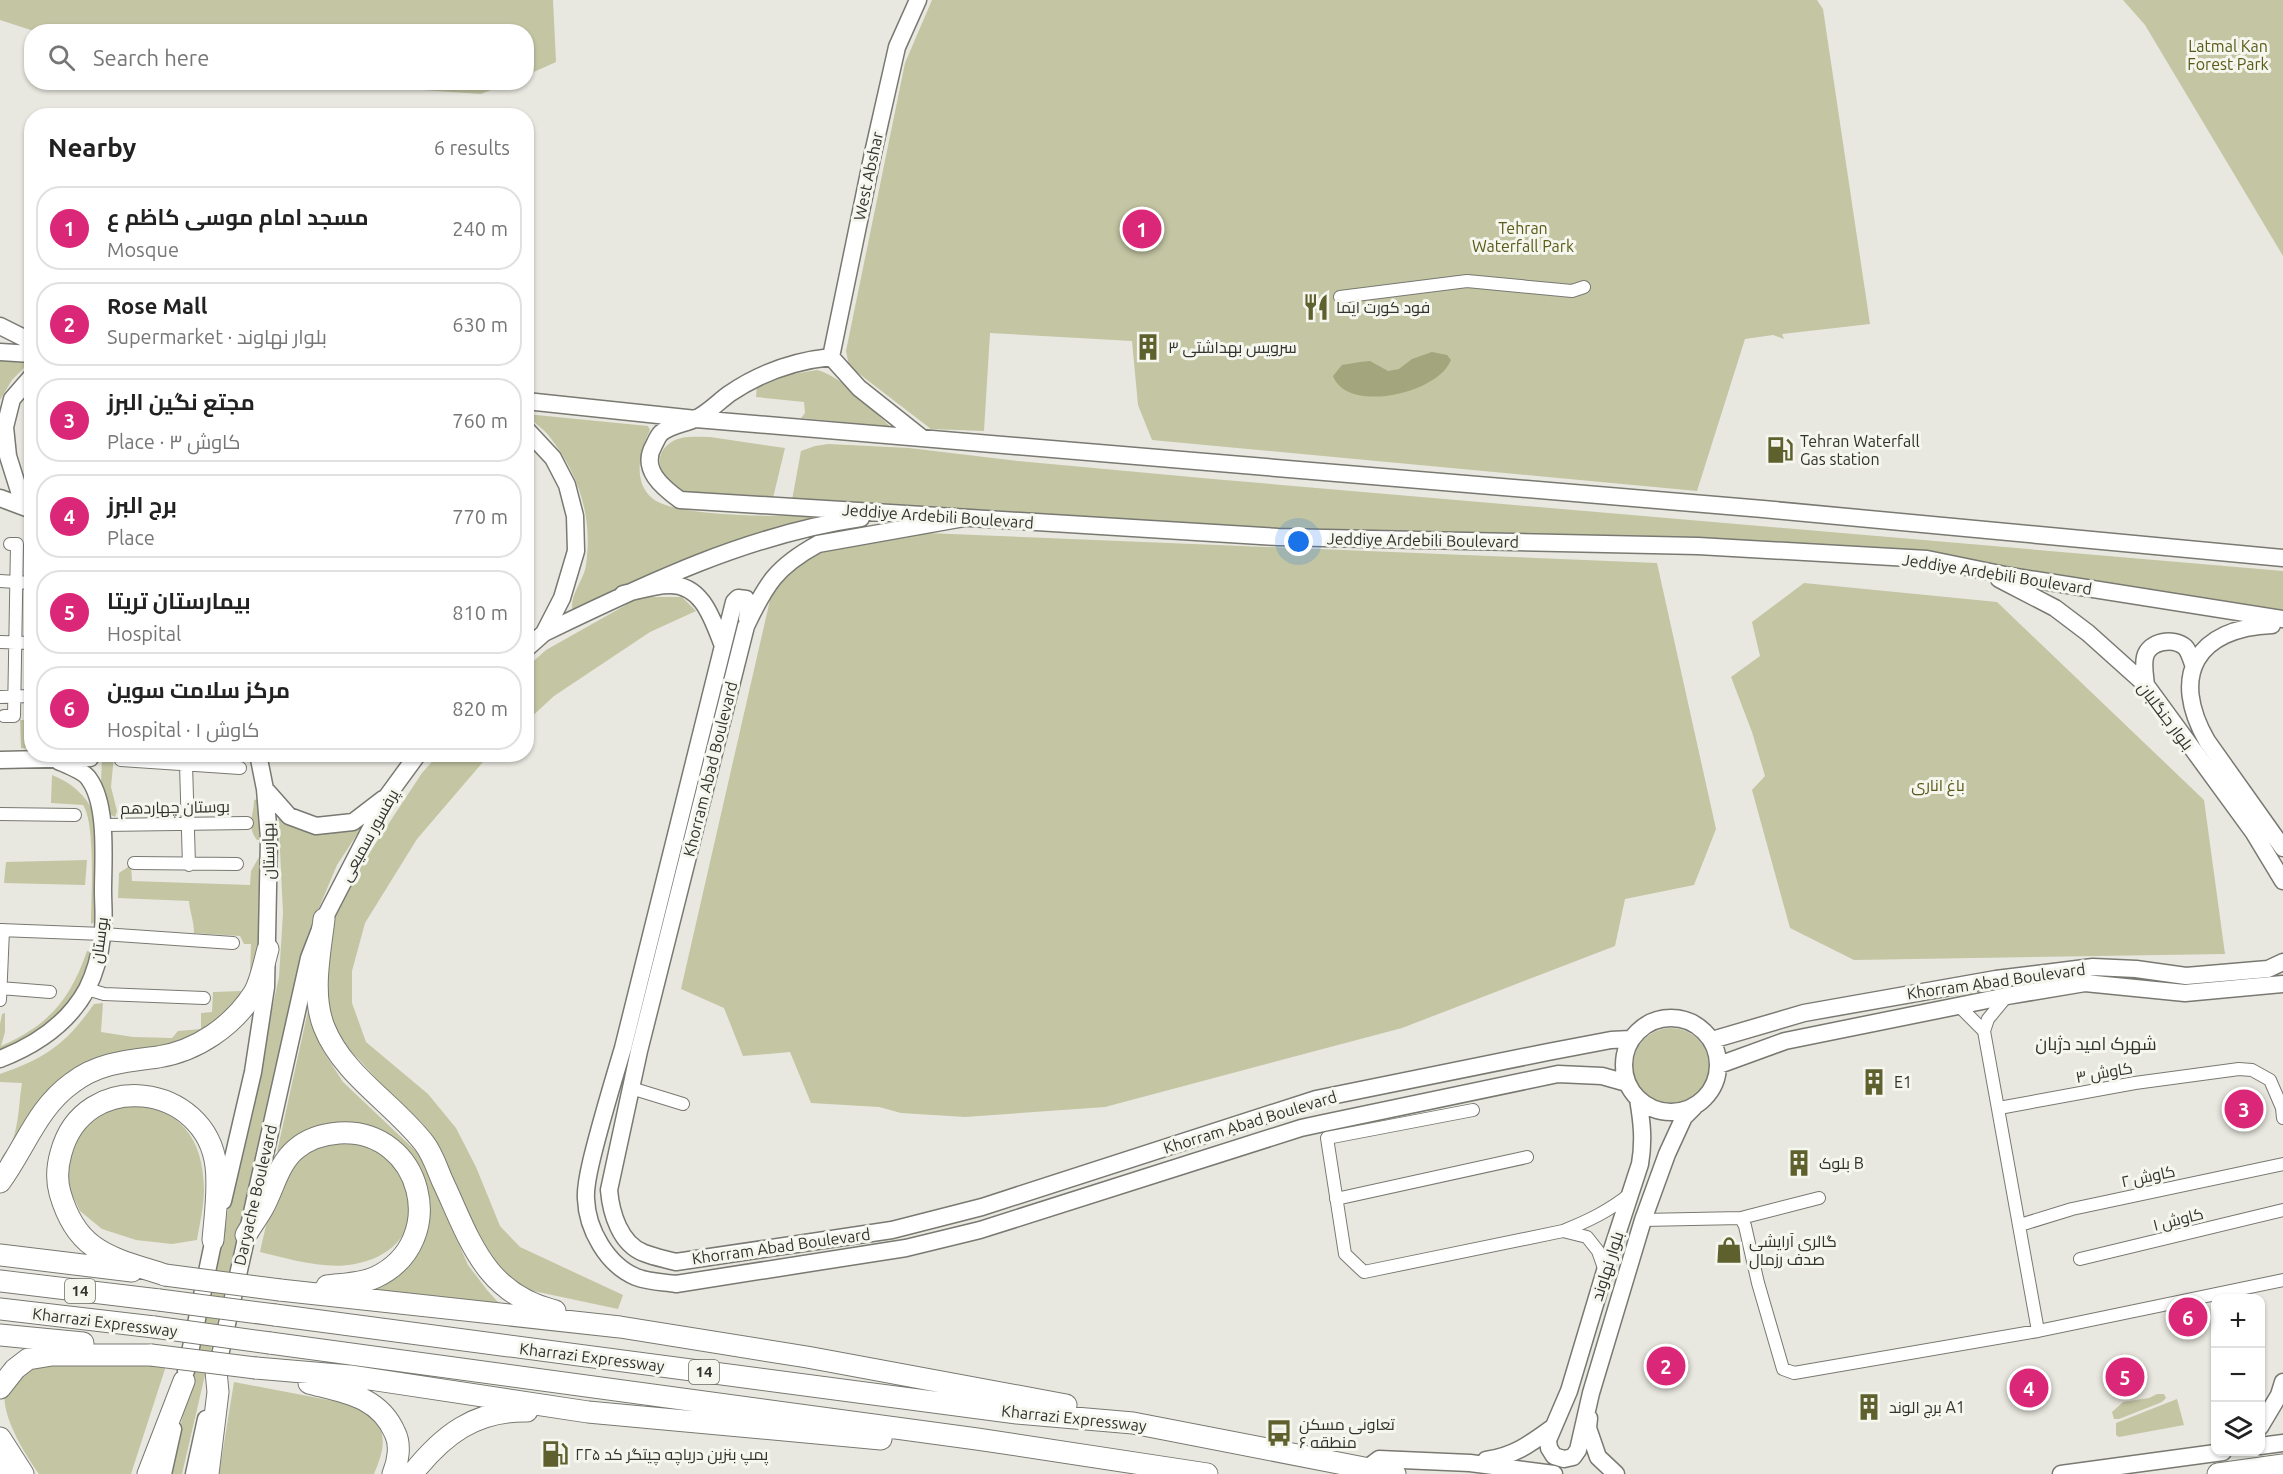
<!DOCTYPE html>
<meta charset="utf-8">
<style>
:root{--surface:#fff;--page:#f6f6f6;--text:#222;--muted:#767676;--line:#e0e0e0;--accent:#db2777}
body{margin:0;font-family:Ubuntu,Cairo,sans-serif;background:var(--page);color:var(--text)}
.controls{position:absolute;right:18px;bottom:18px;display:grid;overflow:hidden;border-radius:12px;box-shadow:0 2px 4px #0004}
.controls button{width:54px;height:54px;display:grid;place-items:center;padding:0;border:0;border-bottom:2px solid var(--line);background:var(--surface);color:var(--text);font:30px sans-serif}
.you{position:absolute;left:1299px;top:542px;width:21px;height:21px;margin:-15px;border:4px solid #fff;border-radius:50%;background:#1a73e8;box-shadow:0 0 0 9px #1a73e833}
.badge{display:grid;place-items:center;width:39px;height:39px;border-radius:50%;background:var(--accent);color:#fff;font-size:20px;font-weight:700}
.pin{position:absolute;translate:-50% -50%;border:3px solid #fff;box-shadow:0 2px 6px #0006}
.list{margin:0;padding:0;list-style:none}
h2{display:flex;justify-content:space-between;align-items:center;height:78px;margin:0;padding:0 24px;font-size:26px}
h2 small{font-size:20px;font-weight:400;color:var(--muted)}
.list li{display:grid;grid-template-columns:39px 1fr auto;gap:18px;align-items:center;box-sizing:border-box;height:84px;margin:0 12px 12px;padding:0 12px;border:2px solid var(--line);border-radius:24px}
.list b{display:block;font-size:22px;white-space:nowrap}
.list p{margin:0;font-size:20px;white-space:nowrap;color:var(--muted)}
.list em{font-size:20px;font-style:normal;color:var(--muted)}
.icon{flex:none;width:33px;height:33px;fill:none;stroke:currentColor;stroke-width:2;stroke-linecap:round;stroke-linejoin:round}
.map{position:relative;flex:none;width:2283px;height:1474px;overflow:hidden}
.search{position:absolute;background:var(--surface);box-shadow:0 2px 4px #0004;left:24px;top:24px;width:510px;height:66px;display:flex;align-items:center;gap:15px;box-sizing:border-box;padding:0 21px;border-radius:24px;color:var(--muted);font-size:22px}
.panel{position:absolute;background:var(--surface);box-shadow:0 2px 4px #0004;left:24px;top:108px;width:510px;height:654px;border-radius:24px}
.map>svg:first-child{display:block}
</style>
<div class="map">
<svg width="2283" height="1474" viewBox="0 0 2283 1474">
<rect width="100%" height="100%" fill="#e8e8e0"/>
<path fill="#c3c5a3" d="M0,0H553L556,62L527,75L526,32L34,31L0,20Z
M932,0H1817L1823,9L1870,324L1782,334L1784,339L1773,335L1745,339L1697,491L1152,440L1138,405L1132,341L990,333L984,431L931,429L849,366L846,351L905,63Z
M2123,0H2283V256L2145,25Z
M316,83L508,82V83L481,94Z
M0,360L30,362L12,380L0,400Z
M817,370C844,377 871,410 893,429L854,423L801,418L805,413L804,402L756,397L757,385L774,377Z
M526,414L648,426L650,430C640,451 632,481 652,498C677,521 825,516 865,515C798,527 740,537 676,562C640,576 608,598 573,612C568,596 584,581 586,565C593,517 579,474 549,436C543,428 532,422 526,414Z
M710,437L785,448L773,498C752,497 730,495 708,494C701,494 692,495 685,492C666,486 648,458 670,443C680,435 698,437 710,437Z
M828,444L909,448L1018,461L1213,479L2283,571V613L2156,594L2008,567L1890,551L1796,543L1379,535L792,500L801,451L815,446Z
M878,531L1657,563L1716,829L1694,885L1625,899L1615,946L1402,1028L1105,1107L965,1117L901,1113L879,1107L811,1103L790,1052L743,1056L724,1008L681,989L775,578L810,550Z
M1804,583L1997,602L2204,800L2225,954L1854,960L1790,928L1752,790L1765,776L1752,732L1731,677L1760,656L1752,622Z
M640,597H682L696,611L650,632L554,696L527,721V667L546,650Z
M27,709H31V749L21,748L20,720H27Z
M102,755H114L111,787L117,811L115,817L109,814L101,784Z
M438,755H489L417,839L365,923L352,971V1003L366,1042L428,1094L456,1128L476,1167L500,1226L520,1247L623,1295L618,1309L524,1289L496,1265L478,1234L455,1181L423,1124L386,1089L351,1051L325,1014L331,922L360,867L422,773Z
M52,775C72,783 86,795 94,814L95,922L91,924C91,899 96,824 83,805L51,803Z
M258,799L260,840H257C246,826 254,815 254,800Z
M278,809L320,833L353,831L369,816L337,865L307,936L182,1474H170L279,977L283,913Z
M259,857L260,942L255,972L250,973L251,944H244L240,936L194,933C194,921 190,913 189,901L118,898L119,873L131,865L132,881L250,885L251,871Z
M87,860L85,885L4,883L6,862Z
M87,951L93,952C82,982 70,1011 42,1031C30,1040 14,1046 0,1053V1024L2,1014L5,1013V1032L1,1046C49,1025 70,1000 87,951Z
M241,991L237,1001L214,1025L167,1048L102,1057L0,1168C0,1152 7,1154 12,1142C19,1124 19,1101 22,1083L0,1082V1074C46,1058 66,1044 94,1004L103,1003L101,1032L133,1037L172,1038L178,1031L201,1029V1013L212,1012L213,992Z
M309,1006L323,1051L343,1082L420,1155L468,1265L487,1290L497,1301L520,1315L353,1289L421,1233L396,1141L379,1129L355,1123H329L303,1132L277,1152Z
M1633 1066a38 38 0 1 1 76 0a38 38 0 1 1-76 0Z
M129,1106C181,1107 203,1139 204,1189C204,1205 200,1223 197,1240L172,1244L136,1240L102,1229L80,1211L70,1190L67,1161L82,1125L108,1110Z
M339,1140C348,1142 362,1141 371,1145C377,1148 383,1155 388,1160C432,1199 411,1254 355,1264C324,1270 290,1259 260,1252C267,1222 278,1164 308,1149C317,1145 329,1143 339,1140Z
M28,1364L163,1365L165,1369L131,1474H39C25,1454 0,1415 5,1389C11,1380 21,1372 28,1364Z
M234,1382L365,1407C388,1430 386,1446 374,1474H219Z
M2157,1394H2164L2166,1398L2162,1402L2119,1419H2114L2112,1412L2123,1402L2149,1398Z
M2177,1399L2184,1425L2119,1437L2116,1435V1423Z"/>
<path fill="#a3a57d" d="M1432,352L1447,355L1451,360C1438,394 1347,414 1333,376L1342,365L1360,362L1370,361L1388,371L1399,369L1412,359Z"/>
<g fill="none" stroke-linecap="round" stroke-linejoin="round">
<defs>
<path id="street" d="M1340,297L1467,281L1572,291L1584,287
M0,581L32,583
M0,642L32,643
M0,697L32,696
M4,716H14L17,544H10
M121,760L240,768
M186,764L189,865
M0,814L75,815
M104,825L247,823
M134,863L237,864
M0,930L103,934L233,943
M0,988L50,992
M87,989L104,994L204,998
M2007,996L1988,1019L1984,1031L2038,1331
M0,1000L3,930
M1959,1006L1984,1031
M631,1088L683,1104
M1999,1108L2135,1083L2239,1069L2252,1070L2270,1080L2282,1108L2283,1118
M1473,1110L1327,1138L1345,1254L1364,1272L1563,1231
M1336,1199L1527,1157
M1741,1218L1745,1226L1758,1283L1783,1369L1794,1373L2038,1331L2283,1280
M1643,1220L1741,1218L1819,1198
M2020,1225L2072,1209L2283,1164
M2080,1259L2283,1210
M1605,1271L1598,1251L1587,1237L1563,1231C1588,1221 1609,1211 1630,1194"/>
<path id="secondary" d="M0,326L32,342
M0,352L32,354
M831,357C793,361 761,372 729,394C718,402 707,414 695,419C684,424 671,425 661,433C658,436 656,441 654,445C640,469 662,487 680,500L1278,537L1698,546L1927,559L2010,576L2283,619
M831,357L873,153L897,47L918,0
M831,357L859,388L922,438
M32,376L12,399L5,427L8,456L19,491L32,502
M526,401L696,419L1763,509L2283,558
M526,429L553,458L567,485L575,516L576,551L562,598L544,633L526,649
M0,498L32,510
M964,518L818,544C776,567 766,584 746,626L639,1051L609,1190C611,1213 620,1244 644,1253C654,1257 665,1259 676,1262L892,1230L982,1207L1316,1099L1548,1052L1611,1040L1631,1039
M1999,579L2055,608L2088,633L2146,685L2254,833L2283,881
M623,594C637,591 654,585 669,585C703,584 713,621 723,646L623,1048C612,1085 601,1121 592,1158C589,1171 585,1186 586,1199C587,1229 607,1265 636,1277C649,1282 662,1282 676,1284L906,1248L980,1230L1301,1128L1324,1123L1558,1074L1602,1076L1627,1083
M2272,625C2197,628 2169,675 2207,741L2283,848
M544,633C645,584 749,534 861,518
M723,646L734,602L738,598L746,599L749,605L747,619
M2146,685C2145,676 2143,666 2145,657C2149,641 2173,637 2185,647C2189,651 2191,659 2193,664
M0,760L90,758L92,754
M266,790L289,816L316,826L353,822L383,799
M1624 1065a47 47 0 1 1 94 0a47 47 0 1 1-94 0Z
M1712,1040L1804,1013L1996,979L2093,967L2136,969L2186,976L2268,969L2283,962
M0,1059C36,1045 68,1024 87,989C95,973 100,954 102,937C105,922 103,906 103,891C103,860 108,805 89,779C84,771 67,765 58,761
M1719,1065L1785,1041L2007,996L2085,983L2185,993L2283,984
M1638,1099C1642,1122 1644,1141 1640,1164L1605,1271L1569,1391L1548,1440L1549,1448L1554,1456L1564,1459L1573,1457L1578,1450L1591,1393L1643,1220L1667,1154L1684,1117L1694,1107
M223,1201L253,1072L266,987L269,838L265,789L258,754
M186,1371L216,1229
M216,1373L309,958L324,919L388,795L418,754
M1589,1418L1588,1428L1598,1457L1616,1474
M2260,1427L2279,1395L2283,1382
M2260,1446L2283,1443
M1486,1460C1514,1456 1530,1444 1552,1428
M1366,1469L1379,1459L1470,1463L1554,1474
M163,1474L173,1429
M194,1474L206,1419
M2061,1474L2223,1452"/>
<path id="highway" d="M324,919C320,953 311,994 324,1027C343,1075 393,1103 424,1143C432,1153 437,1168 442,1180C470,1239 483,1293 555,1311
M0,1182C25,1148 37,1108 72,1083C98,1063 127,1061 158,1057C197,1051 233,1026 254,993C261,981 264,963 268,949
M246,1235C251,1226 258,1217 263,1208C274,1188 278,1164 296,1149C308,1139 324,1134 339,1133C422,1128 451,1241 376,1277C361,1284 343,1284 327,1286
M0,1255L132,1271
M165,1275C142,1267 113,1261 93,1246C75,1233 66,1214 60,1193C56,1179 57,1167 61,1153C84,1067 206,1083 216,1166C219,1190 215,1216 213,1240
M0,1281L159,1300
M280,1290L620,1327L807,1357L1066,1405
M0,1309L154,1327
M275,1315L1017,1413L1133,1423L1395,1474
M0,1335L83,1343
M270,1343L977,1439L1207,1474
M256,1368L350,1376L588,1412L881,1439
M309,1383C344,1392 379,1396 395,1433C401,1445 398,1462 393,1474
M0,1388L15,1369L28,1359L52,1355H151
M0,1438L23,1474
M0,1468L4,1474
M148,1474L184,1381
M208,1474L218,1392L216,1371
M412,1474C443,1435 475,1410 527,1411
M2218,1474L2283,1465"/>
</defs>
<use href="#street" stroke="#797972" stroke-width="14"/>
<use href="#secondary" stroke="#797972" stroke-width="19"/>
<use href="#highway" stroke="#797972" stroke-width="23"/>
<use href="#street" stroke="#fff" stroke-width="12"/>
<use href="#secondary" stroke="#fff" stroke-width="16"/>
<use href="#highway" stroke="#fff" stroke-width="21"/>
<defs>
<path id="highway-bridge" d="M165,1275L280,1290
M159,1300L275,1315
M154,1327L270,1343
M151,1355L256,1368"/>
</defs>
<use href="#highway-bridge" stroke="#797972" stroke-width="23" stroke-linecap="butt"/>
<use href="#highway-bridge" stroke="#fff" stroke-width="21"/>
</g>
<defs>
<symbol id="restaurant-bare" viewBox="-9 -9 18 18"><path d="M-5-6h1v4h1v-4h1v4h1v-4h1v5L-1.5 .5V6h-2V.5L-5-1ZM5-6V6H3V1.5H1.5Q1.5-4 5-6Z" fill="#5e602d" stroke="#f5f6ed" stroke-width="2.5" paint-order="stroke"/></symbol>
<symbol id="building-bare" viewBox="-9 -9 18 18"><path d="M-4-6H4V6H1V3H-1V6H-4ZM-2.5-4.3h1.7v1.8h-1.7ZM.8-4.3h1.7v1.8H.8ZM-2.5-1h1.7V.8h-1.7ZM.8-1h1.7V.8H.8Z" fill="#5e602d" stroke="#f5f6ed" stroke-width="2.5" paint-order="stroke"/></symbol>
<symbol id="fuel-bare" viewBox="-9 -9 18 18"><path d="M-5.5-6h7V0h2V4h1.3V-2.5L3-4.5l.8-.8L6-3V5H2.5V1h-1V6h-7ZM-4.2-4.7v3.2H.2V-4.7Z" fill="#5e602d" stroke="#f5f6ed" stroke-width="2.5" paint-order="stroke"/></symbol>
<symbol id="shop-bare" viewBox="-9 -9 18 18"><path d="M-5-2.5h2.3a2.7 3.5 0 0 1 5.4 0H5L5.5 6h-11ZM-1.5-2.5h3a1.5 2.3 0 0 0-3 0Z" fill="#5e602d" stroke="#f5f6ed" stroke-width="2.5" paint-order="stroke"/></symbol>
<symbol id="bus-bare" viewBox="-9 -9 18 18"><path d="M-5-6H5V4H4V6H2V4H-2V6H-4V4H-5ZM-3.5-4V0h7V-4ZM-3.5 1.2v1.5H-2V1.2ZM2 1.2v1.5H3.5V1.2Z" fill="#5e602d" stroke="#f5f6ed" stroke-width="2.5" paint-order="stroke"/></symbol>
</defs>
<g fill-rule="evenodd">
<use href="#restaurant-bare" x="1297" y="288" width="38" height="38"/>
<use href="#building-bare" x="1129" y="328" width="38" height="38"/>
<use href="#fuel-bare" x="1761" y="431" width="38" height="38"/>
<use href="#building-bare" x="1855" y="1063" width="38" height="38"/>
<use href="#building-bare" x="1780" y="1144" width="38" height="38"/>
<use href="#shop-bare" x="1710" y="1231" width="38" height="38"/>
<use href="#building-bare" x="1850" y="1388" width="38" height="38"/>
<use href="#bus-bare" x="1260" y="1414" width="38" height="38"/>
<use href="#fuel-bare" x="536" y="1435" width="38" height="38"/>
</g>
<g text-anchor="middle" stroke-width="6" stroke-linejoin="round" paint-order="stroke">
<g fill="#f5f6ed" stroke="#6c6e68" stroke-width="1.5">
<rect x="65" y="1279" width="30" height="24" rx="4.5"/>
<rect x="689" y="1360" width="30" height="24" rx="4.5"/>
</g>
<g font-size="15" font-weight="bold" fill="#32332f">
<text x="80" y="1296">14</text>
<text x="704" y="1377">14</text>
</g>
<g font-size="16" fill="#595a18" stroke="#f5f6ed">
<text x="2228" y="52">Latmal Kan<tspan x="2228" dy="18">Forest Park</tspan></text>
<text x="1523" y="234">Tehran<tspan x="1523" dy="18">Waterfall Park</tspan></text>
<text x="1938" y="791">باغ اناری</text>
</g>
<g font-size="16" fill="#32332f" stroke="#f5f6ed">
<text transform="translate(868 176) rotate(-78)" y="6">West Abshar</text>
<text transform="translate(938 516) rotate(4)" y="6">Jeddiye Ardebili Boulevard</text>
<text transform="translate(1423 540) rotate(1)" y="6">Jeddiye Ardebili Boulevard</text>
<text transform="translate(1997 574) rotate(9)" y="6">Jeddiye Ardebili Boulevard</text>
<text transform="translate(2166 716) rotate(53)" y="6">بلوار جنگلبان</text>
<text transform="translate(710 769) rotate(-76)" y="6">Khorram Abad Boulevard</text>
<text transform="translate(175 807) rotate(-1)" y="6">بوستان چهاردهم</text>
<text transform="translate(369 835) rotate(-61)" y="6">پرفسور سمیعی</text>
<text transform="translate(268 851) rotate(-91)" y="6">بهارستان</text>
<text transform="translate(99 940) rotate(-82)" y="6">بوستان</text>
<text transform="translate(1996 981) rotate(-8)" y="6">Khorram Abad Boulevard</text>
<text transform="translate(2104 1072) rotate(-10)" y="6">کاوش ۳</text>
<text transform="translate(1250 1122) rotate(-17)" y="6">Khorram Abad Boulevard</text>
<text transform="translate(2148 1176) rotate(-12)" y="6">کاوش ۲</text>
<text transform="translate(255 1195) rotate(-77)" y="6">Daryache Boulevard</text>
<text transform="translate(2178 1219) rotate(-14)" y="6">کاوش ۱</text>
<text transform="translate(781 1246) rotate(-8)" y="6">Khorram Abad Boulevard</text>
<text transform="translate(1607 1266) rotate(-72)" y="6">بلوار نهاوند</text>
<text transform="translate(105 1322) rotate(7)" y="6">Kharrazi Expressway</text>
<text transform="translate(592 1357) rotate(7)" y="6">Kharrazi Expressway</text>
<text transform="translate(1074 1418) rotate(6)" y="6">Kharrazi Expressway</text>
</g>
<g font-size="16" fill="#32332f" stroke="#f5f6ed" text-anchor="start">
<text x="1336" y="313">فود کورت ایما</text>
<text x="1168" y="353">سرویس بهداشتی ۳</text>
<text x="1800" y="447">Tehran Waterfall<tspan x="1800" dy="18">Gas station</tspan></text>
<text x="1894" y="1088">E1</text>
<text x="1819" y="1169">بلوک B</text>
<text x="1749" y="1247">گالری آرایشی<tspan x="1749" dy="18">صدف رزمال</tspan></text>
<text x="1889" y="1413">برج الوند A1</text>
<text x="1299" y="1430">تعاونی مسکن<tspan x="1299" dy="18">منطقه ۶</tspan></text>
<text x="575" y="1460">پمپ بنزین دریاچه چیتگر کد ۲۲۵</text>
</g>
<g font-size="18" fill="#32332f" stroke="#f5f6ed">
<text x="2096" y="1050">شهرک امید دژبان</text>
</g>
</g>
</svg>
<div class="controls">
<button>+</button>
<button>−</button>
<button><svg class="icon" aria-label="layers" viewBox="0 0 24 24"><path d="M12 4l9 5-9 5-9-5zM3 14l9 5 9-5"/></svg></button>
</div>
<div class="you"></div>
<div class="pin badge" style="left:1142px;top:229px">1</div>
<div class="pin badge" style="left:1666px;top:1366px">2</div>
<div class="pin badge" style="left:2244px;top:1109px">3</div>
<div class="pin badge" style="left:2029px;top:1388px">4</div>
<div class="pin badge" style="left:2125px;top:1377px">5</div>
<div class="pin badge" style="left:2188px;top:1317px">6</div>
<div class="search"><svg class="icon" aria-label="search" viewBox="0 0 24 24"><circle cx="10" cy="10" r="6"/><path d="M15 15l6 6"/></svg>Search here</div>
<section class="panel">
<h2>Nearby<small>6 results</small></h2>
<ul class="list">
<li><span class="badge">1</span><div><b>مسجد امام موسی کاظم ع</b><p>Mosque</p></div><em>240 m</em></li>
<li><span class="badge">2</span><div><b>Rose Mall</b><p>Supermarket · بلوار نهاوند</p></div><em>630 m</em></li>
<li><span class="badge">3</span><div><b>مجتع نگین البرز</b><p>Place · کاوش ۳</p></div><em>760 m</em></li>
<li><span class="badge">4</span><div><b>برج البرز</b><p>Place</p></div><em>770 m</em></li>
<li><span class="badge">5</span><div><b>بیمارستان تریتا</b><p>Hospital</p></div><em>810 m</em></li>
<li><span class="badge">6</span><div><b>مرکز سلامت سوین</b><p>Hospital · کاوش ۱</p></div><em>820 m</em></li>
</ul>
</section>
</div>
